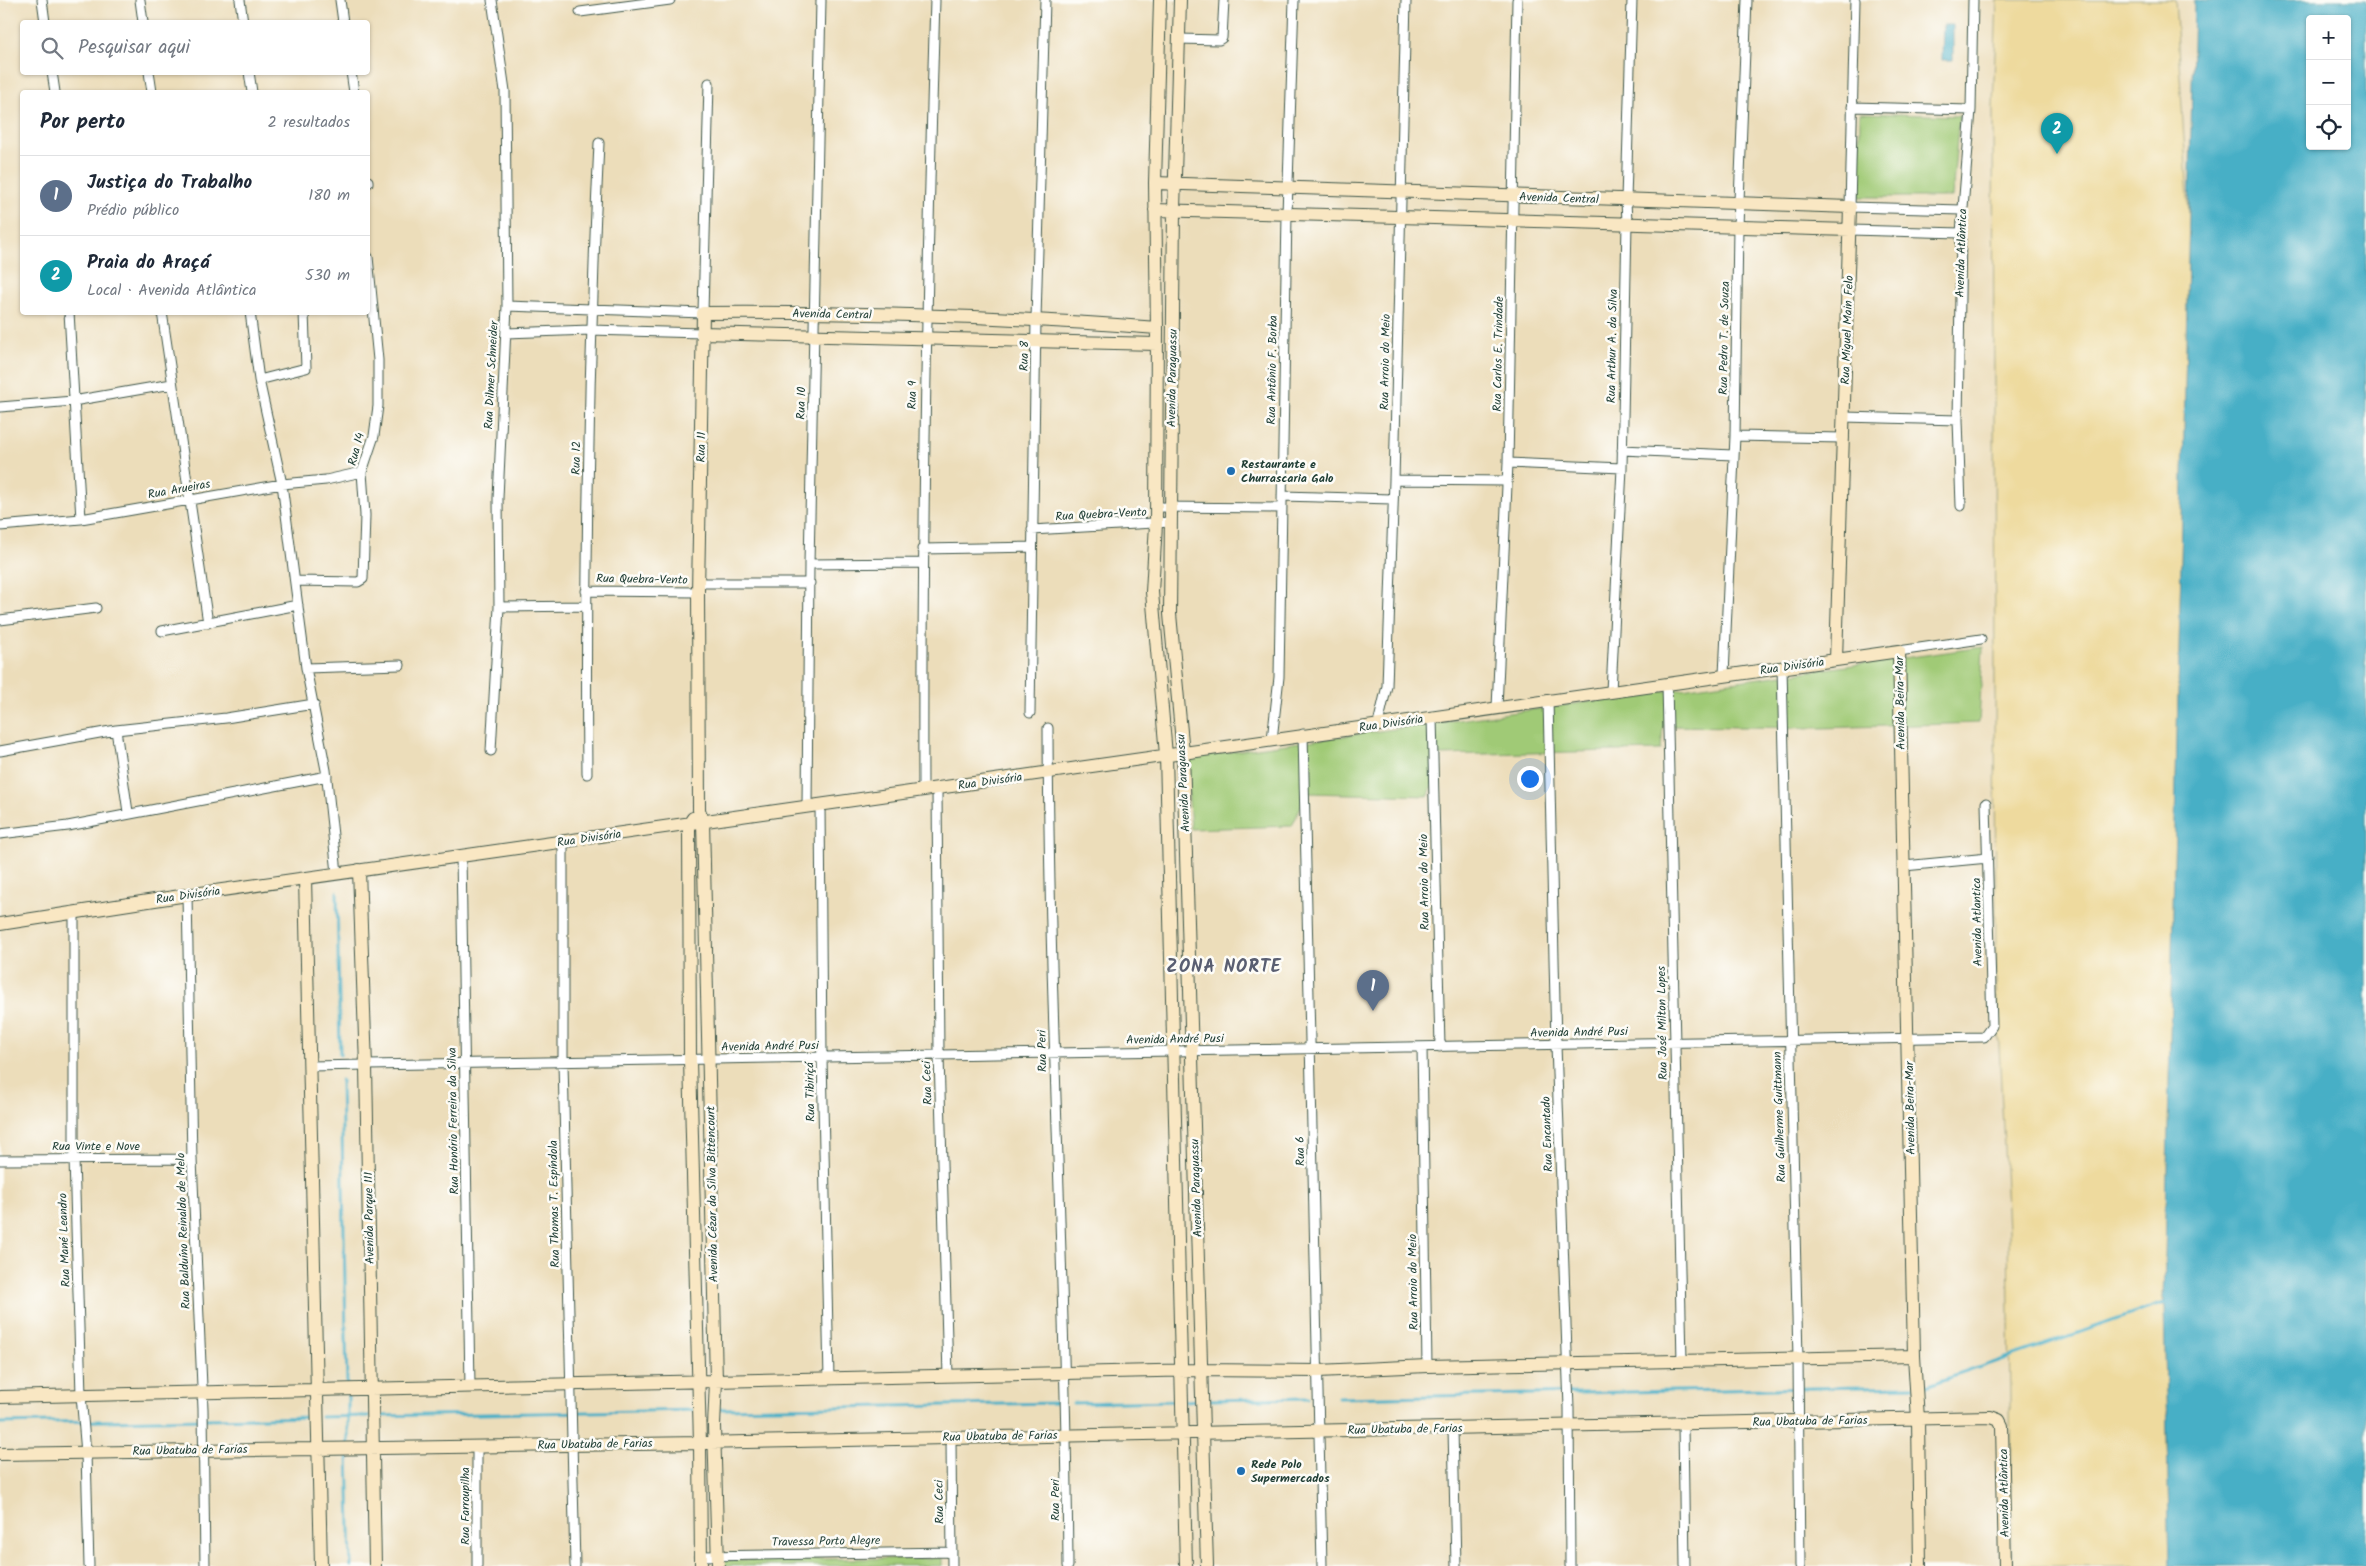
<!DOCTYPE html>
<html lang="pt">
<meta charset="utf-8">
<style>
:root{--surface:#fff;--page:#f6f6f7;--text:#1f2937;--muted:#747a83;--line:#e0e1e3;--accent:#0f766e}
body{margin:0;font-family:Kalam,sans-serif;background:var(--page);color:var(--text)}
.controls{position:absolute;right:15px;top:15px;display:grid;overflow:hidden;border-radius:5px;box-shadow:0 1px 4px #0004}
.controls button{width:45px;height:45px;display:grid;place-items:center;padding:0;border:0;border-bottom:1px solid var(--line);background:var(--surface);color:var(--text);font:25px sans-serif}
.you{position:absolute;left:1529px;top:778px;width:18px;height:18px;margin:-12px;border:4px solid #fff;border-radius:50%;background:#1a73e8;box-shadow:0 0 0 8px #1a73e833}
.badge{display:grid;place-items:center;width:32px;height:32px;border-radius:50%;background:var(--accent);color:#fff;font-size:16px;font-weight:700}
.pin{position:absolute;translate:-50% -41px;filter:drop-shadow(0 1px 2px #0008)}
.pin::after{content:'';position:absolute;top:26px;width:18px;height:15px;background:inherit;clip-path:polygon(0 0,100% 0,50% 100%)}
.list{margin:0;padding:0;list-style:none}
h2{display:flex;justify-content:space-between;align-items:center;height:65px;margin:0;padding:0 20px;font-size:21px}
h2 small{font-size:16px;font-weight:400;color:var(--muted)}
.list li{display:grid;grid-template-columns:32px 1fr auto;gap:15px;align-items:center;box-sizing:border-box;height:80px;padding:0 20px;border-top:1px solid var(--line)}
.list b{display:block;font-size:19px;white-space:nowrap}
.list p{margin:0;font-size:16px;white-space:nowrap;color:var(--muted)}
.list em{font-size:16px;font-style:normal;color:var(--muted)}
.icon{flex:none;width:28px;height:28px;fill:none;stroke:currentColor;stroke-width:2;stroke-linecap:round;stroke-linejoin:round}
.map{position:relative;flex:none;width:2366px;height:1566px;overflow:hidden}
.search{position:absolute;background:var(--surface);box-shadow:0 1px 4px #0004;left:20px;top:20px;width:350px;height:55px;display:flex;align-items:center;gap:12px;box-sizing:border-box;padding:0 18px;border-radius:5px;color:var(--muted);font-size:19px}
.panel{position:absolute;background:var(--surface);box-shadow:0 1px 4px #0004;left:20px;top:90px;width:350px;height:225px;border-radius:5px}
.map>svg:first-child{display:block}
</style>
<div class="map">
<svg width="2366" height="1566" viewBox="0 0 2366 1566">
<rect width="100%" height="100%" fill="#fdfcf7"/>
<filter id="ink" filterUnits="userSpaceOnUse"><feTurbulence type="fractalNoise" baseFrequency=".02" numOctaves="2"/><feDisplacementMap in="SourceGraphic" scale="10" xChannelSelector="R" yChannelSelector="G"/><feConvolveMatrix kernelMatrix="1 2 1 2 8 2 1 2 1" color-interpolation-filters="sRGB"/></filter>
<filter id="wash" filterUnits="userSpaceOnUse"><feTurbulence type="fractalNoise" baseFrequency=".0096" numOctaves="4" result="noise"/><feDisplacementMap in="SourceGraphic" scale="20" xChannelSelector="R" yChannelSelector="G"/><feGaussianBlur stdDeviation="1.12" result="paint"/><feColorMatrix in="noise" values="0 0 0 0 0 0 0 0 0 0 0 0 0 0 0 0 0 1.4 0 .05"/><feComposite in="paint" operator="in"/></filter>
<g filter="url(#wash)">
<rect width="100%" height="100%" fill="#ecddba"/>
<path fill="#a0ca76" stroke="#608455" d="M1860,113L1959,116L1952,197H1859Z
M1983,647L1979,723L1821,728L1663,726L1661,750L1440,755L1429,796L1307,793L1292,826L1191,829L1186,758Z
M942,1558V1566H723V1560Z"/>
<path fill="#eeda9e" stroke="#868c69" d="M1997,0H2175L2189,214L2164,1303L2170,1566H2012L2008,1230L1996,984L1993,106Z"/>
<path fill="#47afc6" stroke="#33767d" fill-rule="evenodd" d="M2194,0H2366V1566H2170L2164,1303ZM2310,19H2347V146H2310Z
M1943,25H1953V60H1942Z"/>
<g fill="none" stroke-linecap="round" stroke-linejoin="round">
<path stroke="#47afc6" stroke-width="3" d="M337,892L340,1055
M341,1080L347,1387
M1919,1386H1926L2164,1303
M348,1394V1445
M1338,1398L1913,1386
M1206,1400L1308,1398
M1184,1401L1200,1400
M1073,1403L1178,1401
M718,1409L1058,1403
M376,1416L697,1410
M321,1417L369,1416
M0,1423L314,1417
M348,1451L351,1566"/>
</g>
</g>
<g filter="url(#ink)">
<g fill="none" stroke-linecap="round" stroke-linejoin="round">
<defs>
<path id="street" d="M42,0L45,22
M140,0L143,22
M240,0L243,22
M340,0L343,22
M1855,0L1850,207L1962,210
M580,12L670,0
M1179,39L1219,40L1222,38L1224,0
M52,72L55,92
M149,72L152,92
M249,72L252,92
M351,72L354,92
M1852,107L1971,110
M368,181V183
M1850,230L1961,233
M507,306L703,313L709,83
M69,312L81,519
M162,312L208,623
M250,312L259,380L282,484L306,668L326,770L337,873
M506,333L590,330L702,333
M259,380L306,368L304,312
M0,407L73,401L172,384
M1844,417L1958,420
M1735,436L1844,438
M1622,450L1733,455
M1508,463L1622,468
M1394,480L1507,481
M1282,496L1392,499
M1961,506L1958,420L1961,233L1971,110L1973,0
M1155,507L1282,508
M0,526L81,519L282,484L326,480L362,472
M1032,530L1171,522
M922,549L1032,547
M809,564L922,563
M295,581L358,582L363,579L365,515L362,472L374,436L378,406V360L368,257
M698,583H810
M586,591L698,592
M499,607L586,606
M0,620L96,608
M162,631L298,605
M1899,651L1981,639
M1782,667L1798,1359L1800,1566
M306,668L400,665
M1724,675L1735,436L1738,226L1747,0
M1667,684L1682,1361
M1611,692L1622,468L1627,223L1626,200L1632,0
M1548,700L1556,1045L1569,1408L1570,1566
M1497,708L1508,463L1517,0
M1030,713L1036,319L1045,0
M1432,717L1440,1047
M1378,724L1387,686L1394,480L1406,0
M1048,728C1049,1007 1066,1287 1068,1566
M116,730L128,812
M1303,734L1322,1566
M1272,740L1279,677L1287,214L1294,0
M0,751L116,730L226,718L314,704
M491,751L499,607L498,498L507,306L505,91L492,0
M587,774C585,563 589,353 599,143
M937,788L939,1056L948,1376
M923,790C922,526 927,263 935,0
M820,805L822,1058L829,1379
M807,807L809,564L821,0
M0,834L68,826L327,776
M563,842V1062L575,1566
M461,856L470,1386
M1904,866L1988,858
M187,895L192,1159L203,1409L205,1566
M74,912V1159L81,1395L86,1453L89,1566
M1422,1047L1427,1366
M309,1066L1984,1037L1992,1026L1986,803
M0,1160L192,1159
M1683,1424L1685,1566
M1453,1428L1456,1566
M951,1437L952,1566
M700,1556L952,1552
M477,1566V1446"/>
<path id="secondary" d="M1160,0L1155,183L1157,328L1156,524L1152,592L1166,755L1186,1566
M1180,0L1174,210L1170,614L1183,753L1207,1566
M1155,183L1850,207L1836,660
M1155,210L1850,230
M702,333L1157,344
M693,818L689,824L690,1060L700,1443L701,1566
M359,870L366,1066L375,1566
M305,878L321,1566
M0,924L187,895L1899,651L1914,1356L1918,1419L1920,1566
M0,1397L1201,1370L1318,1371L1427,1366L1914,1356
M0,1454L700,1443L1991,1417L1999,1420L2002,1426L2005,1566
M718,1566L714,1426L716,1381L703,821L699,810L698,592L703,313C855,312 1006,316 1157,328"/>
</defs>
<use href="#street" stroke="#3e5548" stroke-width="11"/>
<use href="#secondary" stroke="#3e5548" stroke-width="14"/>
<use href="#street" stroke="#fff" stroke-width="9"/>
<use href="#secondary" stroke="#f9e7c3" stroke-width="12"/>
</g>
</g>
<g fill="#1f6fb2" stroke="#fdfcf7" stroke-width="2">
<circle cx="1231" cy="471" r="5"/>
<circle cx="1241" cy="1471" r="5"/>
</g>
<g text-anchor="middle" stroke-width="5" stroke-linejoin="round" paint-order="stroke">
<g font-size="12" fill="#1f3d34" stroke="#fdfcf7">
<text transform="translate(1559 198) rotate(2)" y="4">Avenida Central</text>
<text transform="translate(1961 253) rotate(-88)" y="4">Avenida Atlântica</text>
<text transform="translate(832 314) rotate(1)" y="4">Avenida Central</text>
<text transform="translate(1847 330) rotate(-88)" y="4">Rua Miguel Main Felo</text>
<text transform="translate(1724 338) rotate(-89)" y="4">Rua Pedro T. de Souza</text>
<text transform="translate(1612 346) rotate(-89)" y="4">Rua Arthur A. da Silva</text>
<text transform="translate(1498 354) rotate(-89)" y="4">Rua Carlos E. Trindade</text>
<text transform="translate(1024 356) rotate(-89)" y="4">Rua 8</text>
<text transform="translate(1385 362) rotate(-89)" y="4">Rua Arroio do Meio</text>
<text transform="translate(1272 370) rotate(-89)" y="4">Rua Antônio F. Borba</text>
<text transform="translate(491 375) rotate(-87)" y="4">Rua Dilmer Schneider</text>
<text transform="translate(1172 378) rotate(-89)" y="4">Avenida Paraguassu</text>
<text transform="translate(912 395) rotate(-89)" y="4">Rua 9</text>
<text transform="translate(801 403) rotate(-88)" y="4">Rua 10</text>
<text transform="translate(701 447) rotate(-89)" y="4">Rua 11</text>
<text transform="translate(356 449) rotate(-75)" y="4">Rua 14</text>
<text transform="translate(576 458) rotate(-89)" y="4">Rua 12</text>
<text transform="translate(179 489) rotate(-10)" y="4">Rua Arueiras</text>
<text transform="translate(1101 514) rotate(-3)" y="4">Rua Quebra-Vento</text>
<text transform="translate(642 579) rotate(1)" y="4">Rua Quebra-Vento</text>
<text transform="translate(1792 666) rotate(-8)" y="4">Rua Divisória</text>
<text transform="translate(1900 703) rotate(-91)" y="4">Avenida Beira-Mar</text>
<text transform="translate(1391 723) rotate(-8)" y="4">Rua Divisória</text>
<text transform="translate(990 781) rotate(-8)" y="4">Rua Divisória</text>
<text transform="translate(1183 783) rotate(-93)" y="4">Avenida Paraguassu</text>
<text transform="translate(589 838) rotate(-8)" y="4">Rua Divisória</text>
<text transform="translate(1424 882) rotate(-91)" y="4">Rua Arroio do Meio</text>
<text transform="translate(188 895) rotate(-8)" y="4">Rua Divisória</text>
<text transform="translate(1977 922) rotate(-91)" y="4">Avenida Atlantica</text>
<text transform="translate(1662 1023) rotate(-91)" y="4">Rua José Milton Lopes</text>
<text transform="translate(1579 1032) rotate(-1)" y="4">Avenida André Pusi</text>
<text transform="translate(1175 1039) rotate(-1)" y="4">Avenida André Pusi</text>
<text transform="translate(770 1046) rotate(-1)" y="4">Avenida André Pusi</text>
<text transform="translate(1042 1051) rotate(-91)" y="4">Rua Peri</text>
<text transform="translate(927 1083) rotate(-92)" y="4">Rua Ceci</text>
<text transform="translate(810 1092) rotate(-91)" y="4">Rua Tibiriçá</text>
<text transform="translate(1910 1108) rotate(-91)" y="4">Avenida Beira-Mar</text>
<text transform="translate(1779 1117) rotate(-92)" y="4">Rua Guilherme Guittmann</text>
<text transform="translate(453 1121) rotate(-91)" y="4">Rua Honório Ferreira da Silva</text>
<text transform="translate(1547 1134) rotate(-92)" y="4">Rua Encantado</text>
<text x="96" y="1150">Rua Vinte e Nove</text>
<text transform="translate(1300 1151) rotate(-91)" y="4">Rua 6</text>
<text transform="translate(1196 1188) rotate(-92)" y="4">Avenida Paraguassu</text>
<text transform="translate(712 1194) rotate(-91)" y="4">Avenida Cézar da Silva Bittencourt</text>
<text transform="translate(554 1204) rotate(-91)" y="4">Rua Thomas T. Espíndola</text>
<text transform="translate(369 1218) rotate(-91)" y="4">Avenida Parque III</text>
<text transform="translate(183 1231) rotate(-92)" y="4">Rua Balduíno Reinaldo de Melo</text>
<text transform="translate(64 1240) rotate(-92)" y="4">Rua Mané Leandro</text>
<text transform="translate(1413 1282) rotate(-91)" y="4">Rua Arroio do Meio</text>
<text transform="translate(1810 1421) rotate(-1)" y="4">Rua Ubatuba de Farias</text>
<text transform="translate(1405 1429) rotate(-1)" y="4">Rua Ubatuba de Farias</text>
<text transform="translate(1000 1436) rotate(-1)" y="4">Rua Ubatuba de Farias</text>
<text transform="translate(595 1444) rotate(-1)" y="4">Rua Ubatuba de Farias</text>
<text transform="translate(190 1450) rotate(-1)" y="4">Rua Ubatuba de Farias</text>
<text transform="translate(2004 1493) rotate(-91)" y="4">Avenida Atlântica</text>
<text transform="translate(1055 1500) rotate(-90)" y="4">Rua Peri</text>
<text transform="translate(939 1502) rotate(-91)" y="4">Rua Ceci</text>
<text transform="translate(465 1506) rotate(-90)" y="4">Rua Farroupilha</text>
<text transform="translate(826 1541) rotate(-1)" y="4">Travessa Porto Alegre</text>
</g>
<g font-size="12" font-weight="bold" fill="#1f3d34" stroke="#fdfcf7" text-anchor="start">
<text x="1241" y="468">Restaurante e<tspan x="1241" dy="14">Churrascaria Galo</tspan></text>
<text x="1251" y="1468">Rede Polo<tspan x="1251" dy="14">Supermercados</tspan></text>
</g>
<g font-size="18" font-weight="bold" letter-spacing="1" fill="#595e71" stroke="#fdfcf7">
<text x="1224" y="972">ZONA NORTE</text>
</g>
</g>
</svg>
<div class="controls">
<button>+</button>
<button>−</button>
<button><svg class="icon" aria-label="locate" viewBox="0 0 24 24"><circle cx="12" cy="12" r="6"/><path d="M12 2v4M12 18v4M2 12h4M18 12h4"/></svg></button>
</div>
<div class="you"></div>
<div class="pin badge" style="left:1373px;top:1011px;background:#5c6f8a">1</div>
<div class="pin badge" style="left:2057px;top:154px;background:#0f9aa8">2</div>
<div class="search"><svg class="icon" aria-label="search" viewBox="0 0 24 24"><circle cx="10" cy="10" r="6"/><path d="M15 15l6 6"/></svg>Pesquisar aqui</div>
<section class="panel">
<h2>Por perto<small>2 resultados</small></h2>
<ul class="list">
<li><span class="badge" style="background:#5c6f8a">1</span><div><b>Justiça do Trabalho</b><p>Prédio público</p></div><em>180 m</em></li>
<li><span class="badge" style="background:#0f9aa8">2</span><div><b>Praia do Araçá</b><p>Local · Avenida Atlântica</p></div><em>530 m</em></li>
</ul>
</section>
</div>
